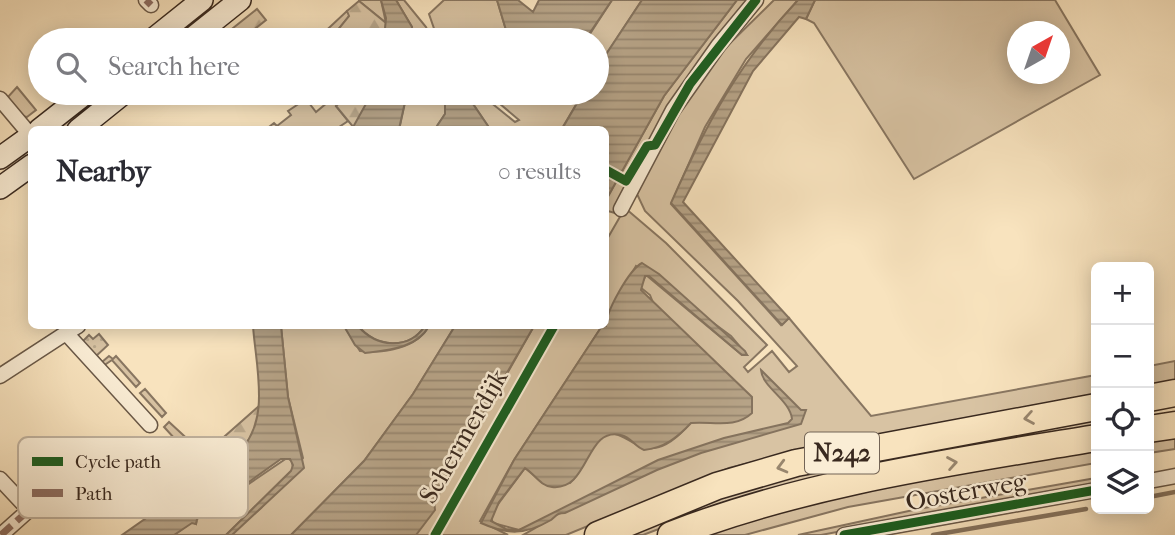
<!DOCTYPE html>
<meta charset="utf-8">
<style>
:root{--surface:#fff;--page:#f2f2f3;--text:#2b2b33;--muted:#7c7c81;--line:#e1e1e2}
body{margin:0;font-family:"IM FELL French Canon",serif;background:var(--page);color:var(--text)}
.controls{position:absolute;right:21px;bottom:21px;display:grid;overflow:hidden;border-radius:10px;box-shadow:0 4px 18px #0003}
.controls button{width:63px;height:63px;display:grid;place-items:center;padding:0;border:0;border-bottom:2px solid var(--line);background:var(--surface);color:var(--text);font:35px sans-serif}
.compass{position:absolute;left:1007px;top:21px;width:63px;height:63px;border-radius:50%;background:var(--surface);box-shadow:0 4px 18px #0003;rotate:40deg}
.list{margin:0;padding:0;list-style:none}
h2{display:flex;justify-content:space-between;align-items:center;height:91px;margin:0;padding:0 28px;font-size:30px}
h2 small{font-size:23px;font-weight:400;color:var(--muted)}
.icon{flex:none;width:38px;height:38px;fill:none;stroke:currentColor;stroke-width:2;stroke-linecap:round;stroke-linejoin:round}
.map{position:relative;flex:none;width:1175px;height:535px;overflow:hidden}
.search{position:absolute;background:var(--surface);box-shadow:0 4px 18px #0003;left:28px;top:28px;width:581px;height:77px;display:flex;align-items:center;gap:18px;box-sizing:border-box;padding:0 24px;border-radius:38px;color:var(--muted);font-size:26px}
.panel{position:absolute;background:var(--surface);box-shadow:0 4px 18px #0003;left:28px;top:126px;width:581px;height:203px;border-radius:10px}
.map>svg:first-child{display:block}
</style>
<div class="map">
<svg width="1175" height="535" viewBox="0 0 1175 535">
<defs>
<pattern id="forest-firs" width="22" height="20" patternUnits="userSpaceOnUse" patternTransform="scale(1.75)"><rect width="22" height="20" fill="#d8c3a3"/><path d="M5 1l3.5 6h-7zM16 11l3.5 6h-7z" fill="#baa88c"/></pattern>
<pattern id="park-dots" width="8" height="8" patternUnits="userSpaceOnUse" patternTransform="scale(1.75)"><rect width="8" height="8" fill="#d8c3a3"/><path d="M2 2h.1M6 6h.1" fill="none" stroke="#baa88c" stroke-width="1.8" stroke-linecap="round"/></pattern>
<pattern id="water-rules" width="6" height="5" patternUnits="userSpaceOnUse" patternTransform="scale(1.75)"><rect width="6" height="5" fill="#b7a488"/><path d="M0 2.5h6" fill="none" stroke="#96866f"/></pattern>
</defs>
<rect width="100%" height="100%" fill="#f8e3be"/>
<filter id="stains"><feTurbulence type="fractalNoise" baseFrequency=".00286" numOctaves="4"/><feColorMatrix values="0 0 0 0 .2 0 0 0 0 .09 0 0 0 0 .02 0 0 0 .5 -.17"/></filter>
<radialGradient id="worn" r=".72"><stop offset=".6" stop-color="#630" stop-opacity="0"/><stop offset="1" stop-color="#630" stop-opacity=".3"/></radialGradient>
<path fill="#d8c3a3" stroke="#887661" stroke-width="2" fill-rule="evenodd" d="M359,0H381L386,23L359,1Z
M396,0H404L426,27L432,40H411L412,27Z
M444,0H497L509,40H438L429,14Z
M612,0H642L597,68V40H586Z
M737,0H751L654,139L645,144L615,213L608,211L606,229V200L664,96Z
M774,0H798L746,59L705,127L671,204L781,325L789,318L871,416L1096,375V398L824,444L729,468L566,535H523L553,518L519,530L493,523L490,515L525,468L544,484L570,483C584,471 588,449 601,438C627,417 641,482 691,422H700L650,295L640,287L646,275L742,355H747L731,336L636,266L606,318V241L625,208L666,243L767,345L744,367L748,372L772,351L789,372L797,366L738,301L645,211L637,194L683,98L718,55Z
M815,0H1055L1100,75L914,179L814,23L806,19ZM1018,32H1060V74H1018Z
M347,11L350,15L333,36L334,40L328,34L316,40Z
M17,87L36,110L27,117L22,116L7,98Z
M92,93H117L71,129H62L56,121Z
M327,93H332L339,102L336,106L348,121L336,129L265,130L274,123L277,126L291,115L288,111L306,99L316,112L328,102L324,96Z
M407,93H445V114L435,129L399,130Z
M459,93H479L515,122L519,120L487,93H533L535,98L554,93H583L561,130L490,129L473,104Z
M281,326H344L360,351C384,354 417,348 429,326H455L413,394L364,461L291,535H228L261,508L303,458L288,397Z
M358,326H425C408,351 376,347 358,326Z
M534,326H551L431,535H416Z
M558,326H602L514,460L480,521L508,535H440Z
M109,356L113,359L116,356L140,383L136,387L112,360L103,366L95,360L98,357L102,362Z
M1175,361V384L1149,389V366Z
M145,389L166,413L162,417L140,393Z
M1096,414V428L722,505L643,535H614L750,483Z
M1175,434V449L1149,453V439Z
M1096,448V463L848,507L745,535H703L844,494Z
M287,458L292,461L293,469L226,535H174L192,522L196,524L197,519Z
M1096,478V483L821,535H798L918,509Z"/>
<path fill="url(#forest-firs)" stroke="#887661" stroke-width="2" d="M359,1L386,23L384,40H334L333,36L349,16L347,11Z
M257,9L266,20L241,40H218Z
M351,93H372L354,128L336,106Z
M259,406C258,442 234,457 208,475L164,427L169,422L195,446L200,442L208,451Z"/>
<path fill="url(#park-dots)" stroke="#887661" stroke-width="2" d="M99,334L108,345L95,357L82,342L89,335L93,339Z"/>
<path fill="url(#water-rules)" stroke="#85735e" stroke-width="2" d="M381,0H396L412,27L411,40H384L386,18Z
M497,0H518L533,12L539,0H612L585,40H509Z
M642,0H737L664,96L606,200V130L562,129L583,93H597V68Z
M798,0H815L806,19L799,17L753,71L683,202L789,318L782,325L671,203C706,124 738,64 798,0Z
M372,93H407L399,129H352Z
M445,93H459L473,104L490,129H435L445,114Z
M642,263L659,274L745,351L747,355H742L649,276H645L641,290L752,397V413C735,429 713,421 691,423C678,437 664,448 644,450C635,447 631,437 621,435C585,426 590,491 552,487C540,486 534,473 525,468L499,502L491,521L506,529L519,530L658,460L724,438L788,423L792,419C790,400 762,387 761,370L801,410H806L801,424L701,453L657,470L565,513C557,513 557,515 551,520C525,535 508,535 481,523L514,460L602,326H606C606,311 629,270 642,263Z
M253,326H281L288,397L304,468L232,535H226L291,471L293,465L290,459H281L197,519L196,524L192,523L174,535H122L236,455C272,423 256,369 253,326Z
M344,326H358C376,347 408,351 425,326H429C417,348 389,350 365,353L355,345Z
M455,326H534L434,499L435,510L416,535H291L364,461L413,394Z"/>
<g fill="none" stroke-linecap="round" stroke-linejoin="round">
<path stroke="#85735e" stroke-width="4.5" d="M1149,497L1175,492
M933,535L1086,509"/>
<defs>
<path id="street" d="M146,0L151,5
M0,99L32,137
M621,209L673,110L718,46L756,0
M66,333L78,326
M0,376L66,333L150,425
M0,479L29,510L1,535
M1149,481L1175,476
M844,535L1096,490"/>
<path id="secondary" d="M152,40L202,0
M190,40L240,0
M39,130L86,93
M78,130L124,93
M0,158L32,135
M0,188L32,165"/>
<path id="highway" d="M1149,398L1175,393
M1149,429L1175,425
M598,535L717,486L796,463L1096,407
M671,535C807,482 953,462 1096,438"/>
</defs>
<use href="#street" stroke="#695847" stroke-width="17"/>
<use href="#secondary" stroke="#39291f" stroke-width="24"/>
<use href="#highway" stroke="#39291f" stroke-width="29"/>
<use href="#street" stroke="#faedd5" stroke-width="14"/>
<use href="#secondary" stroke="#faedd5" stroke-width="21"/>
<use href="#highway" stroke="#f8e3be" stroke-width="26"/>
<path stroke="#8d6e63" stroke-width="7" stroke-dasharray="14 7" stroke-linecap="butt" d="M146,0L151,5
M1,535L29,510"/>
<defs>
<path id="cycleway" d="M606,170L626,181L647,146L655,145L690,84L756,0
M435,535L554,326
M844,535L1096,490"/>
</defs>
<use href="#cycleway" stroke="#faedd5" stroke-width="13"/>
<use href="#cycleway" stroke="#1b5e20" stroke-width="9"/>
</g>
<defs><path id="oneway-chevron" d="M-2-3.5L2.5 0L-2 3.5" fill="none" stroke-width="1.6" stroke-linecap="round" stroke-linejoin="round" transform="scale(1.75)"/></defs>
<g stroke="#98866e">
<use href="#oneway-chevron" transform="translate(1029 418) rotate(170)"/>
<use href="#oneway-chevron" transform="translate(952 463) rotate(-10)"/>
<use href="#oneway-chevron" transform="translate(782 467) rotate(165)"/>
</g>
<g text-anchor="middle" stroke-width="5" stroke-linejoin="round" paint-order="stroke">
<rect fill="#faedd5" stroke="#736456" stroke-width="2" x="805" y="432.5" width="74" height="41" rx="5"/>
<g font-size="24" font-weight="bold" fill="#39291f">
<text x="842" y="461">N242</text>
</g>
<g font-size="26" fill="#39291f" stroke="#faedd5">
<text transform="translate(463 436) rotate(-60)" y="9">Schermerdijk</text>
<text transform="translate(966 491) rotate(-10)" y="9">Oosterweg</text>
</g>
</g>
<rect x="18" y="437" width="230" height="81" rx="10" fill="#faedd5" stroke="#c0b29e" stroke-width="2"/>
<rect x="32" y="457" width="31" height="9" fill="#1b5e20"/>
<rect x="32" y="489" width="31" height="8" fill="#8d6e63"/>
<g font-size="19" fill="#39291f">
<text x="75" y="468">Cycle path</text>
<text x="75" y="500">Path</text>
</g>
<rect width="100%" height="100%" filter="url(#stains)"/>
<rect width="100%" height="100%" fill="url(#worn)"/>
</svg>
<div class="controls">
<button>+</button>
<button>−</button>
<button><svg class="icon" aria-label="locate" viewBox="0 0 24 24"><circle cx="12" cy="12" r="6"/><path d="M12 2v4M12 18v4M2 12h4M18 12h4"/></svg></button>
<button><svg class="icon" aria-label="layers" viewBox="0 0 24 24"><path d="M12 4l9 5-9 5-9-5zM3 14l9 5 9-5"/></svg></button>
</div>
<svg class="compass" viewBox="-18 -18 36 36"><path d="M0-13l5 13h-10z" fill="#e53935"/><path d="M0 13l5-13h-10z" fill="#7c7c81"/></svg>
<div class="search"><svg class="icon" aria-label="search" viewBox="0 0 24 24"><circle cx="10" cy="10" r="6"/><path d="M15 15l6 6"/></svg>Search here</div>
<section class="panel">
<h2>Nearby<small>0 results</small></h2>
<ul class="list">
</ul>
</section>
</div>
